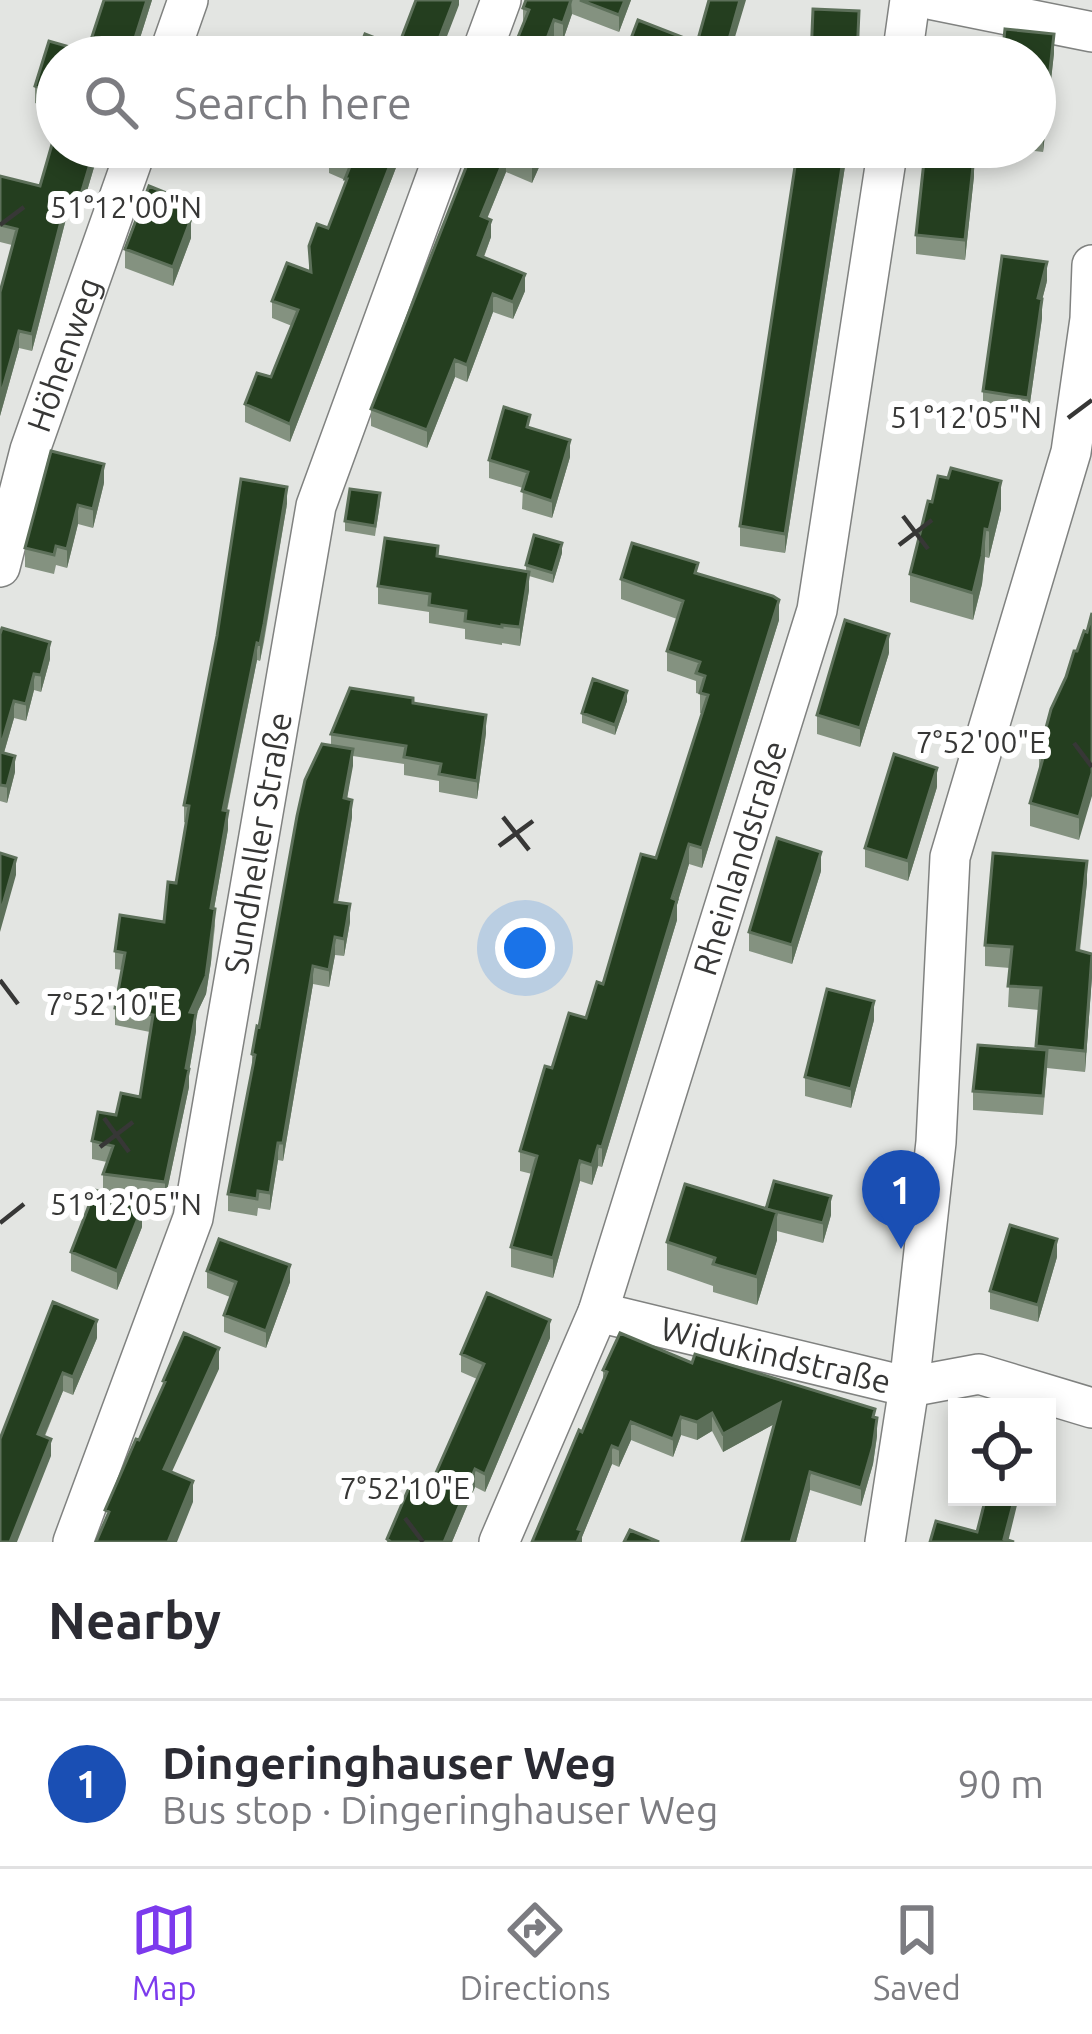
<!DOCTYPE html>
<meta charset="utf-8">
<style>
:root{--surface:#fff;--page:#f7f7f7;--text:#2b2b33;--muted:#7c7c81;--line:#e1e1e2;--accent:#7c3aed}
body{margin:0;font-family:Ubuntu,sans-serif;background:var(--page);color:var(--text)}
.controls{position:absolute;right:36px;bottom:36px;display:grid;overflow:hidden;border-radius:0px;box-shadow:0 6px 18px #0003}
.controls button{width:108px;height:108px;display:grid;place-items:center;padding:0;border:0;border-bottom:3px solid var(--line);background:var(--surface);color:var(--text);font:60px sans-serif}
.you{position:absolute;left:525px;top:948px;width:42px;height:42px;margin:-30px;border:9px solid #fff;border-radius:50%;background:#1a73e8;box-shadow:0 0 0 18px #1a73e833}
.badge{display:grid;place-items:center;width:78px;height:78px;border-radius:50%;background:var(--accent);color:#fff;font-size:39px;font-weight:700}
.pin{position:absolute;translate:-50% -99px;filter:drop-shadow(0 3px 6px #0008)}
.pin::after{content:'';position:absolute;top:63px;width:42px;height:36px;background:inherit;clip-path:polygon(0 0,100% 0,50% 100%)}
.list{margin:0;padding:0;list-style:none}
h2{display:flex;justify-content:space-between;align-items:center;height:156px;margin:0;padding:0 48px;font-size:51px}
h2 small{font-size:39px;font-weight:400;color:var(--muted)}
.list li{display:grid;grid-template-columns:78px 1fr auto;gap:36px;align-items:center;box-sizing:border-box;height:168px;padding:0 48px;border-top:3px solid var(--line)}
.list b{display:block;font-size:45px;white-space:nowrap}
.list p{margin:0;font-size:39px;white-space:nowrap;color:var(--muted)}
.list em{font-size:39px;font-style:normal;color:var(--muted)}
.icon{flex:none;width:66px;height:66px;fill:none;stroke:currentColor;stroke-width:2;stroke-linecap:round;stroke-linejoin:round}
.map{position:relative;flex:none;width:1092px;height:1542px;overflow:hidden}
.search{position:absolute;background:var(--surface);box-shadow:0 6px 18px #0003;left:36px;right:36px;top:36px;height:132px;display:flex;align-items:center;gap:30px;box-sizing:border-box;padding:0 42px;border-radius:66px;color:var(--muted);font-size:45px}
.sheet{height:324px;background:var(--surface)}
nav{display:flex;justify-content:space-around;align-items:center;box-sizing:border-box;height:168px;border-top:3px solid var(--line);background:var(--surface);font-size:33px;color:var(--muted)}
nav a{display:grid;justify-items:center;gap:6px}
nav .on{color:var(--accent)}
.map>svg:first-child{display:block}
</style>
<div class="map">
<svg width="1092" height="1542" viewBox="0 0 1092 1542">
<rect width="100%" height="100%" fill="#e3e5e2"/>
<g fill="none" stroke-linecap="round" stroke-linejoin="round">
<defs>
<g id="street">
<path d="M933,0L1092,32"/>
<path d="M168,57L188,0"/>
<path d="M480,57L501,0"/>
<path d="M902,57L910,0"/>
<path id="s1" d="M0,567L30,450L137,147"/>
<path id="s2" d="M598,1312L909,1387L979,1374L1092,1408"/>
<path id="s3" d="M73,1542L193,1218L316,506L447,147"/>
<path id="s4" d="M499,1542L598,1312L817,610L888,147"/>
<path d="M885,1542L909,1387L936,1142L950,857L1071,452L1090,319L1092,265"/>
</g>
</defs>
<use href="#street" stroke="#808280" stroke-width="42"/>
<use href="#street" stroke="#fff" stroke-width="39"/>
</g>
<path fill="#849280" d="M104,0H152L134,57H57V111L35,103V86L49,41L87,52Z
M526,0H631L619,32L572,14L563,40L554,37L546,57H510L523,25V8Z
M1054,53L1043,152L1000,147H1035V57Z
M100,147L79,218L67,215L32,351L19,348L0,416V292L12,245L0,242V176L40,186Z
M332,147H404L290,442L245,422V404L271,377L292,326L272,318V301L309,272V246L328,228L345,185V180L329,173V155Z
M474,147H548L532,183L506,172L487,219L491,237L484,257L525,291L513,319L493,312L467,382L455,377L427,448L371,426V409Z
M798,147H848L785,553L740,546V526Z
M974,176L965,260L916,254V235Z
M191,238L173,286L125,268V249Z
M1047,281L1042,300V318L1028,417L983,410V391Z
M530,428L570,457L552,518L522,509L523,488L489,478V460Z
M104,483L93,528L78,524L67,568L56,565L54,574L25,567V548Z
M380,503L375,536L345,531V521Z
M287,504L264,642L260,661L257,660L227,811L228,829L214,909L215,926L211,962L206,994L196,1015V1031L189,1072V1087L165,1200L103,1191V1174L107,1162L92,1159V1141L116,1115L140,1097L150,1032L115,1025V1008L122,970L115,969V951L164,922L176,883L186,823L184,822V805Z
M1001,509L989,558L985,557L982,584L973,620L910,602V574Z
M562,553L553,583L529,576V590L520,646L502,643V645L465,639V629L429,623V612L378,604V586L438,556L526,571V565Z
M698,574L779,620L702,868L689,864L677,904V920L602,1167L598,1166L592,1185L580,1181L553,1278L511,1267V1247L532,1174L520,1171V1151L552,1068L586,1018L603,984L656,858L702,713H700V694L696,693V681L667,671V651L677,619L621,599V579Z
M1087,632L1079,840L1030,826V803L1039,773V754L1066,677Z
M0,634L50,659L41,692L34,690L26,721L14,718L4,753L15,772L7,803L0,801Z
M889,653L860,747L817,734V715Z
M627,701L615,735L582,723V713Z
M413,703L486,733L477,799L439,792V781L404,775V764L353,756L347,799L352,817L338,902L350,922L344,956L335,955L329,987L313,984L283,1161L278,1160L270,1210L258,1208L257,1216L228,1211V1194L252,1071V1054L331,745V734Z
M937,787L908,881L865,867V848Z
M821,871L792,964L749,951V932Z
M1087,882L1080,951L1092,954L1085,1072L1047,1068L1043,1115L973,1110V1091L1036,1049L1039,1010L1008,1007L1010,968L985,966V945Z
M874,1020L851,1108L805,1096V1077Z
M766,1209L831,1215L823,1243L777,1231V1240L757,1305L713,1292V1286L667,1270V1242Z
M142,1227L117,1290L71,1271V1252Z
M1057,1257L1038,1322L990,1309V1291Z
M207,1271L290,1282L266,1348L224,1332V1315L230,1297L207,1288Z
M97,1338L73,1395L63,1391L45,1436L51,1456L0,1439Z
M550,1338L485,1492L475,1487L452,1542H387V1539L431,1484L477,1379L461,1372V1354Z
M692,1363L875,1417L877,1436L873,1464L861,1506L810,1490L796,1542H742L774,1424L723,1452L712,1431L697,1440L681,1435L673,1457L631,1440L619,1467L612,1464L582,1537V1542H532L603,1382V1370Z"/>
<path fill="#5d705a" d="M147,0H152L134,57H129Z
M454,0H459V5L439,57H432Z
M571,0L572,14L563,40V23Z
M625,0H631L619,32V15Z
M740,0H746L729,57H724Z
M554,20V37L546,57H540Z
M1054,34V53L1043,152V133Z
M95,147H100L79,218V201Z
M397,147H404L290,442V424Z
M540,147H548L532,183V165Z
M845,147H848L785,553V534Z
M506,155V172L481,233V216Z
M974,157V176L965,260V240Z
M67,198V215L32,351V334Z
M191,219V238L173,286V267Z
M491,220V237L478,272V255Z
M1047,262V281L1042,300V318L1028,417V398L1038,298Z
M525,274V291L513,319V302Z
M493,294V312L467,382V365Z
M19,331V348L0,416V398Z
M455,360V377L427,448V430Z
M570,440V457L552,518V501Z
M104,464V483L93,528V509Z
M1001,481V509L989,558V530Z
M287,487V504L260,661V644Z
M78,505V524L67,568V549Z
M985,529V557L982,584L973,620V593Z
M562,543V553L553,583V573Z
M529,572V590L520,646V627Z
M779,600V620L702,868V848Z
M889,634V653L860,747V728Z
M50,642V659L41,692V675Z
M257,643V660L223,828V810Z
M34,674V690L26,721V704Z
M627,691V701L615,735V725Z
M14,701V718L0,766V749Z
M486,715V733L477,799V781Z
M353,749V766L344,815V798Z
M15,756V772L7,803V786Z
M937,768V787L908,881V861Z
M1092,773V796L1079,840V817Z
M352,800V817L335,919V902Z
M228,811V829L211,926V908Z
M689,844V864L677,904V920L602,1167V1147Z
M821,852V871L792,964V945Z
M16,858V875L0,932V915Z
M1087,861V882L1077,972V950Z
M350,904V922L344,956V939Z
M215,909L211,962L206,994L196,1015V1031L189,1072V1087L165,1200V1182L190,1012L209,944Z
M335,937V955L329,987V970Z
M1092,956V977L1085,1072V1051Z
M313,966V984L283,1161V1143Z
M874,1001V1020L851,1108V1089Z
M278,1143V1160L270,1210V1193Z
M598,1146V1166L592,1185V1165Z
M580,1161V1181L553,1278V1258Z
M831,1196V1215L823,1243V1223Z
M142,1208V1227L117,1290V1271Z
M777,1212V1240L757,1305V1277Z
M1057,1239V1257L1038,1322V1305Z
M290,1265V1282L266,1348V1331Z
M97,1320V1338L73,1395V1377Z
M550,1320V1338L485,1492V1474Z
M219,1348V1369L164,1489V1469Z
M63,1373V1391L38,1451V1434Z
M780,1403V1421L723,1452V1434Z
M712,1413V1431L697,1440V1422Z
M681,1417V1435L673,1457V1439Z
M877,1418V1436L873,1464L861,1506V1488Z
M631,1422V1440L619,1467V1449Z
M51,1439V1456L17,1542H10Z
M612,1446V1464L582,1537V1542H577L578,1529Z
M475,1469V1487L452,1542H444Z
M810,1472V1490L796,1542H791Z
M193,1481V1502L177,1542H168Z
M1015,1497H1019L1008,1542H1004Z"/>
<path fill="#243e1f" stroke="#5d705a" stroke-width="3" d="M104,0H147L129,57H57V94L35,86L49,41L87,52Z
M416,0H454L432,57H356L365,34L398,47Z
M526,0H571L563,23L554,20L540,57H510L529,10L523,8Z
M580,0H625L619,15Z
M709,0H740L724,57H624L638,20L697,43Z
M813,9L859,11L857,57H811Z
M1005,29L1054,34L1043,133L1035,132V57H1002Z
M57,127V147H95L79,201L67,198L32,334L19,331L0,398V292L17,229L0,225V176L40,186Z
M332,147H397L290,424L245,404L257,373L271,377L298,310L272,301L287,263L311,272L309,246L317,224L328,228L347,179H345L351,164L329,155Z
M474,147H540L532,165L506,155L481,216L491,220L478,255L525,274L513,302L493,294L467,365L455,360L427,430L371,409Z
M798,147H845L785,534L740,526Z
M925,152L974,157L965,240L916,235Z
M149,186L189,202L183,216L191,219L173,267L125,249Z
M1002,256L1047,262L1038,298L1042,299L1028,398L983,391Z
M504,407L530,415L527,427L570,440L552,501L522,491L528,472L489,460Z
M51,451L104,464L93,509L78,505L67,549L56,546L54,555L25,548Z
M951,468L1001,481L989,530L985,529L982,556L973,593L910,574L928,501L932,502L938,476L948,478Z
M241,479L287,487L264,624L260,644L257,643L223,810L228,811L211,908L215,909L206,976L190,1012L196,1013L186,1068L189,1069L165,1182L103,1174L113,1146L92,1141L98,1112L116,1115L121,1093L140,1097L153,1015L115,1008L125,953L115,951L120,915L164,922L168,882L176,883L189,806L184,805L217,636Z
M350,489L380,493L375,526L345,521Z
M534,535L562,543L553,573L526,565Z
M385,538L438,546L437,556L529,572L520,627L502,625V627L465,621L466,611L429,605L430,594L378,586Z
M632,543L698,563L695,573L773,596L779,600L702,848L689,844L672,898L677,900L602,1147L598,1146L592,1165L580,1161L553,1258L511,1247L537,1156L520,1151L545,1066L552,1068L569,1013L586,1018L597,982L603,984L641,854L656,858L708,695L700,693L705,676L696,673L700,662L667,651L683,601L621,579Z
M1092,613V773L1079,817L1030,803L1044,755L1039,754L1051,709L1066,677L1074,651H1077L1084,631L1087,632Z
M845,620L889,634L860,728L817,715Z
M2,628L50,642L41,675L34,674L26,704L14,701L0,749V634Z
M593,679L627,691L615,725L582,713Z
M350,688L413,698V703L486,715L477,781L439,774L441,764L404,757L406,746L331,734Z
M322,744L353,749L344,798L352,800L335,902L350,904L344,939L335,937L329,970L313,966L283,1143H278L270,1193L258,1191L257,1199L228,1194L255,1055L252,1054L257,1026L259,1027L297,816L305,780Z
M0,752L15,756L7,786L0,785Z
M894,754L937,768L908,861L865,848Z
M777,838L821,852L792,945L749,932Z
M0,853L16,858L0,915Z
M993,853L1087,861L1077,950L1092,954L1085,1051L1036,1046L1041,988L1008,986L1012,947L985,945Z
M827,989L874,1001L851,1089L805,1077Z
M978,1045L1047,1050L1043,1096L973,1091Z
M774,1181L831,1196L823,1223L766,1209Z
M685,1184L777,1212L757,1277L713,1264L715,1258L667,1242Z
M95,1190L142,1208L117,1271L71,1252Z
M1010,1225L1057,1239L1038,1305L990,1291Z
M219,1239L290,1265L266,1331L224,1315L236,1282L207,1271Z
M487,1293L550,1320L485,1474L475,1469L444,1542H391L387,1539L414,1476L431,1484L484,1364L461,1354Z
M53,1302L97,1320L73,1377L63,1373L38,1434L51,1439L10,1542H0V1439Z
M184,1333L219,1348L164,1469L193,1481L168,1542H96L109,1512L105,1510L136,1439L139,1440L165,1382L163,1381Z
M620,1333L692,1363L695,1354L875,1409L873,1417L877,1418L873,1446L861,1488L810,1472L791,1542H742L780,1403L723,1434L712,1413L697,1422L681,1417L673,1439L631,1422L619,1449L612,1446L578,1529L582,1530L577,1542H532L579,1430L582,1432L607,1372L603,1370Z
M987,1402L1008,1407H985Z
M986,1497H1015L1004,1539L1014,1542H930L936,1521L977,1532Z
M630,1530L659,1542H624Z"/>
<path fill="none" stroke="#373736" stroke-width="4.5" d="M0,225L24,207M1068,418L1092,400M903,516L928,549M899,545L932,520M1074,743L1092,767M503,817L529,850M499,846L533,821M0,980L18,1004M104,1118L129,1152M100,1147L133,1122M0,1223L24,1204M405,1518L423,1542"/>
<g text-anchor="middle" stroke-width="12" stroke-linejoin="round" paint-order="stroke">
<g font-size="33" fill="#373736" stroke="#fff">
<text dy="12" stroke="none"><textPath href="#s1" startOffset="222">Höhenweg</textPath></text>
<text dy="12" stroke="none"><textPath href="#s3" startOffset="726">Sundheller Straße</textPath></text>
<text dy="12" stroke="none"><textPath href="#s4" startOffset="726">Rheinlandstraße</textPath></text>
<text dy="12" stroke="none"><textPath href="#s2" startOffset="183">Widukindstraße</textPath></text>
</g>
</g>
<g font-size="30" text-anchor="middle" fill="#373736" stroke="#fff" stroke-width="12" stroke-linejoin="round" paint-order="stroke">
<text x="126" y="218">51°12'00"N</text>
<text x="966" y="428">51°12'05"N</text>
<text x="981" y="753">7°52'00"E</text>
<text x="111" y="1015">7°52'10"E</text>
<text x="126" y="1215">51°12'05"N</text>
<text x="405" y="1499">7°52'10"E</text>
</g>
</svg>
<div class="controls">
<button><svg class="icon" aria-label="locate" viewBox="0 0 24 24"><circle cx="12" cy="12" r="6"/><path d="M12 2v4M12 18v4M2 12h4M18 12h4"/></svg></button>
</div>
<div class="you"></div>
<div class="pin badge" style="left:901px;top:1249px;background:#1a4fb4">1</div>
<div class="search"><svg class="icon" aria-label="search" viewBox="0 0 24 24"><circle cx="10" cy="10" r="6"/><path d="M15 15l6 6"/></svg>Search here</div>
</div>
<section class="sheet">
<h2>Nearby<small></small></h2>
<ul class="list">
<li><span class="badge" style="background:#1a4fb4">1</span><div><b>Dingeringhauser Weg</b><p>Bus stop · Dingeringhauser Weg</p></div><em>90 m</em></li>
</ul>
</section>
<nav>
<a class="on"><svg class="icon" aria-label="map" viewBox="0 0 24 24"><path d="M3 6l6-2 6 2 6-2v14l-6 2-6-2-6 2zM9 4v14M15 6v14"/></svg>Map</a>
<a><svg class="icon" aria-label="directions" viewBox="0 0 24 24"><path d="M12 3l9 9-9 9-9-9zM9 14v-3h6M13 9l2 2-2 2"/></svg>Directions</a>
<a><svg class="icon" aria-label="saved" viewBox="0 0 24 24"><path d="M7 4h10v16l-5-4-5 4z"/></svg>Saved</a>
</nav>
